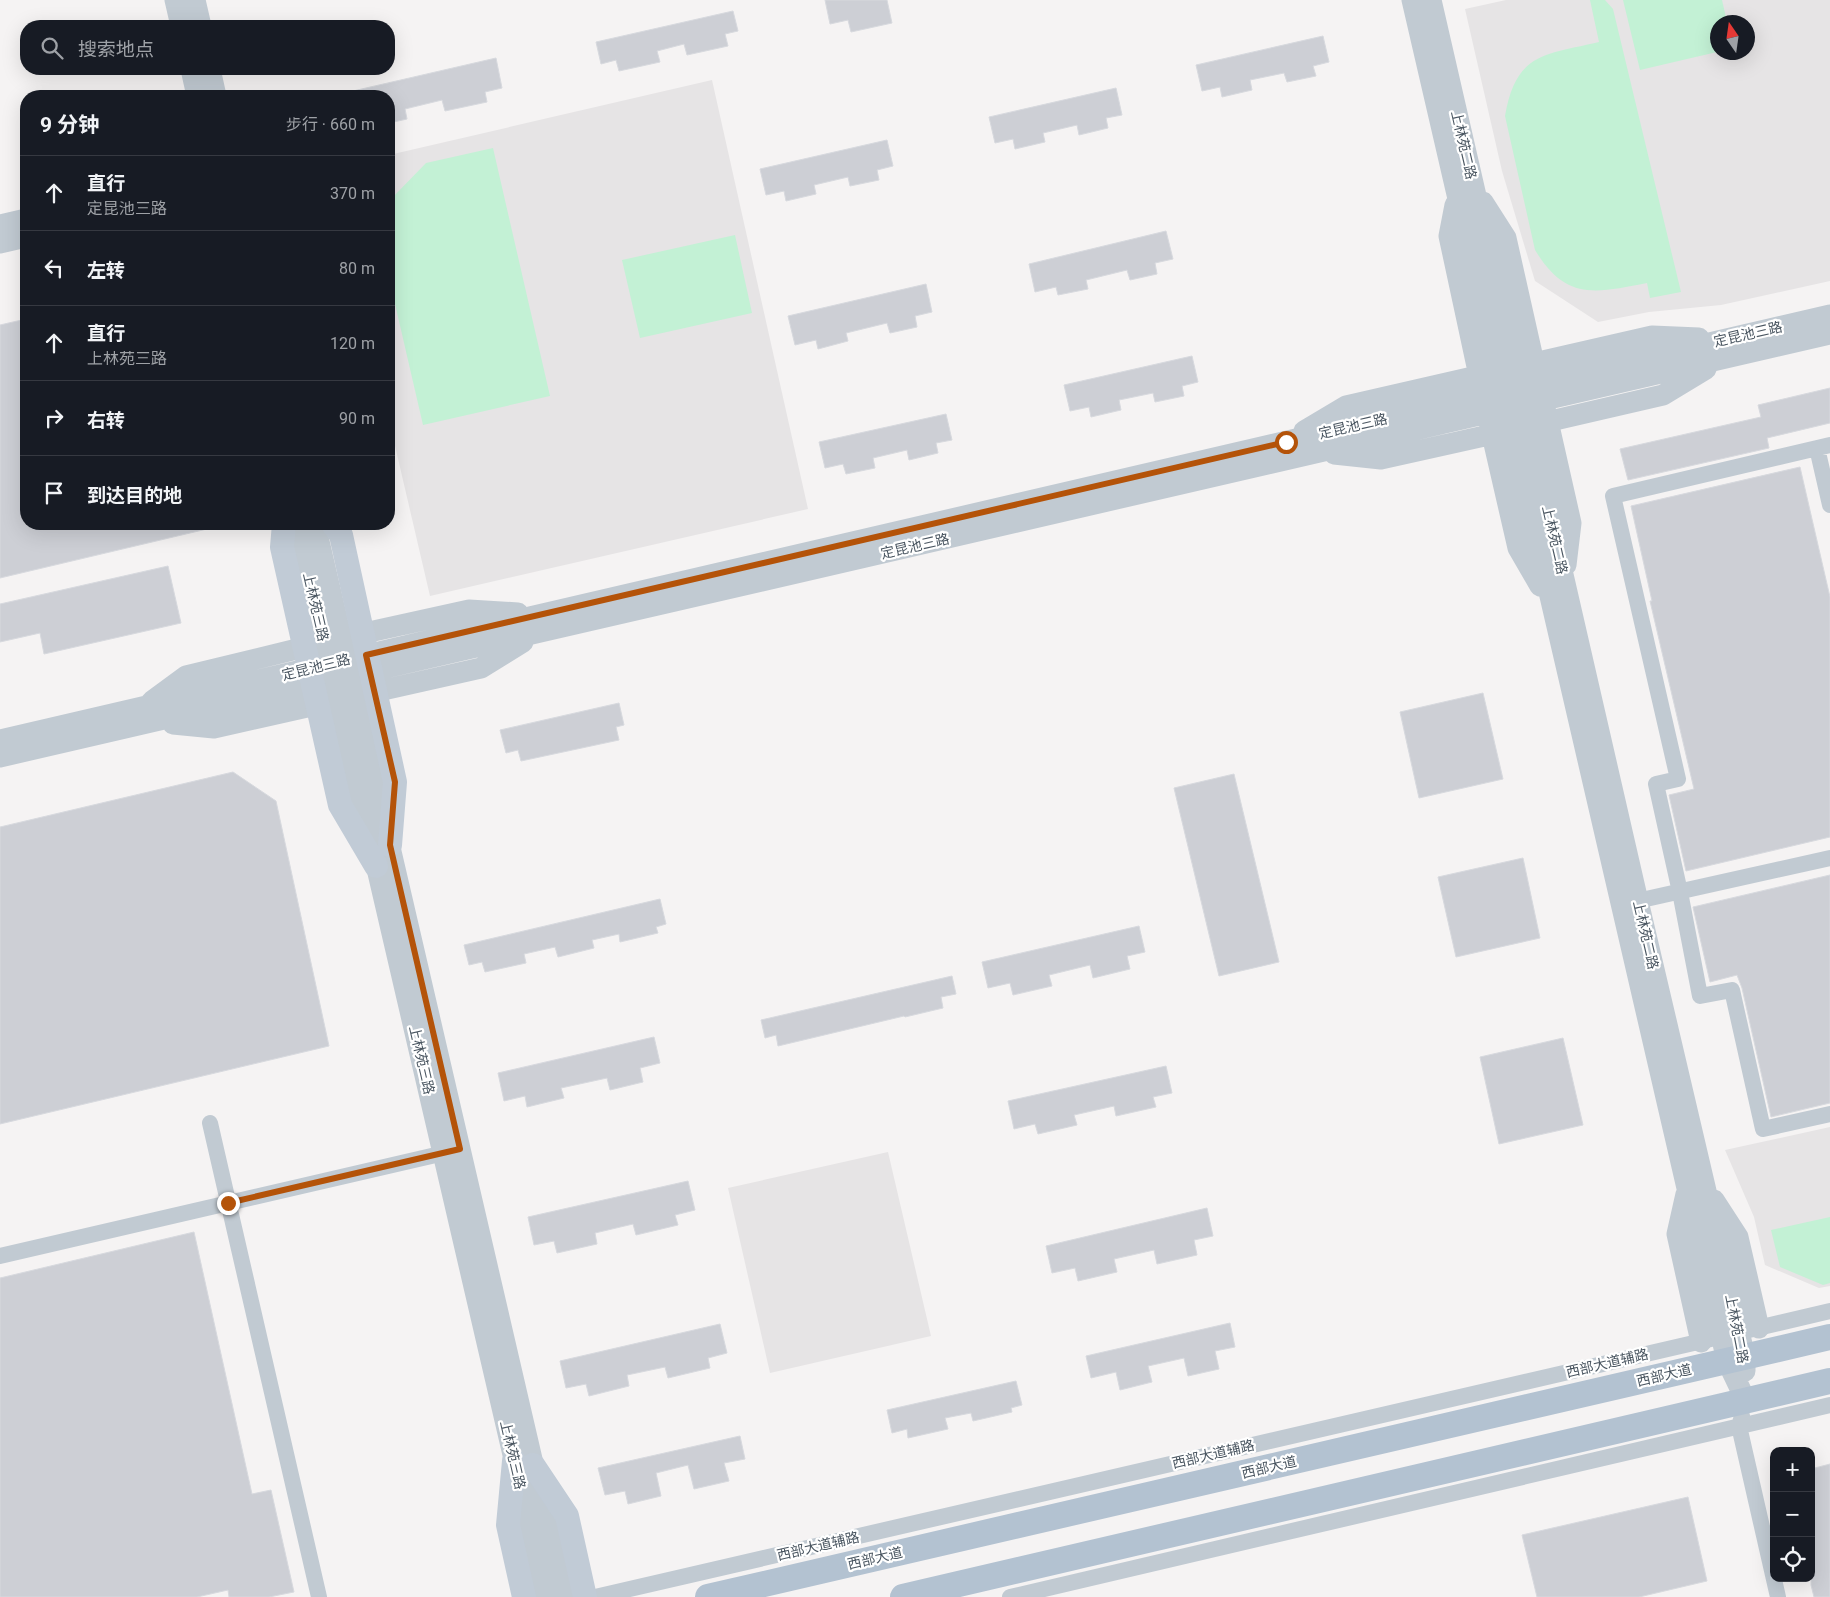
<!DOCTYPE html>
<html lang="zh">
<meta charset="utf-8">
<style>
:root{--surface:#171b24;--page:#242831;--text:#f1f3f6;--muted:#9ea1a6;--line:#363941}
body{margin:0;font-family:Roboto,"Noto Sans SC",sans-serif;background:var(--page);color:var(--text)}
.controls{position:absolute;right:15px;bottom:15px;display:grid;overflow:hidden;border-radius:10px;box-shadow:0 5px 20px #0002}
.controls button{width:45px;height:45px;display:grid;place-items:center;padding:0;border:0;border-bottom:1px solid var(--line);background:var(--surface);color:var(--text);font:25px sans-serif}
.compass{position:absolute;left:1710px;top:15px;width:45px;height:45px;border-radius:50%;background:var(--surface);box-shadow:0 5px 20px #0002;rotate:347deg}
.stop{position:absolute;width:15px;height:15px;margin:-11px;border:4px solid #b45309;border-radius:50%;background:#fff}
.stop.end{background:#b45309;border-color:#fff;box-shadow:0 1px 5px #0008}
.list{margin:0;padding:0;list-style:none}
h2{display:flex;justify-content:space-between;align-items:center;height:65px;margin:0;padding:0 20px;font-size:21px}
h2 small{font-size:16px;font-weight:400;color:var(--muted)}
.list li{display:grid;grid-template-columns:32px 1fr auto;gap:15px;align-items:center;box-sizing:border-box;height:75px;padding:0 20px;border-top:1px solid var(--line)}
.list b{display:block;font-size:19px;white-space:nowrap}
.list p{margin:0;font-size:16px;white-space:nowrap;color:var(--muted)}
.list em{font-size:16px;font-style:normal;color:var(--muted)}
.icon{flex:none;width:28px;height:28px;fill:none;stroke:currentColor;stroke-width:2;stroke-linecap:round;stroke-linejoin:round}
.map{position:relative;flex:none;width:1830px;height:1597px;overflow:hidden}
.search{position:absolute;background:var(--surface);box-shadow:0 5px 20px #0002;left:20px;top:20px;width:375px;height:55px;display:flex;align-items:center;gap:12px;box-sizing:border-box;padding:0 18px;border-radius:20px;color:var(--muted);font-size:19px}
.panel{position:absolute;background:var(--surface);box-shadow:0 5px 20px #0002;left:20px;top:90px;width:375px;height:440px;border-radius:20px}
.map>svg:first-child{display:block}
</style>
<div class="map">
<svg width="1830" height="1597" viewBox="0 0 1830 1597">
<rect width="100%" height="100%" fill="#f5f3f3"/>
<path fill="#e6e4e5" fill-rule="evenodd" d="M1506,0H1830V281L1721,305L1649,312L1598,322L1535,281L1502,171L1465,9ZM1718,22H1748V52H1718Z
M712,80L808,509L430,596L389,420V155Z
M1830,1127V1286L1819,1288L1765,1265L1754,1217L1725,1150Z
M888,1152L931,1336L770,1373L728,1188Z"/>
<path fill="#c3f1d5" d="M1590,0H1605L1613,9L1681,292L1650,298L1647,283C1595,293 1566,301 1535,250L1505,116C1516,52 1545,55 1599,42Z
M1623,0H1722L1727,22H1718L1717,52L1640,70Z
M493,148L550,396L423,425L389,278V204L391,199L426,163Z
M735,235L752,313L640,338L622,260Z
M1830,1217V1283L1823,1285L1780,1267L1771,1230Z"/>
<path fill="#cdcfd5" stroke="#d7d9de" d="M825,0H887L892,23L851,32L848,20L830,24Z
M733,11L738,31L725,34L728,46L687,55L684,44L657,51L660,62L619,71L616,60L601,64L596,42Z
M1323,36L1329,62L1313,66L1316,76L1287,82L1284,73L1250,80L1252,90L1222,97L1220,87L1202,91L1196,65Z
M496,58L502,88L485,92L487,102L445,111L442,100L405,109L407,119L389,123V96H354L353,91Z
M1116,88L1122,115L1106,118L1108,128L1079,135L1077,125L1043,133L1045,142L1015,149L1013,139L995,143L989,117Z
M887,140L893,166L877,170L879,180L850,186L848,177L814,185L816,194L786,201L784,191L766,195L760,169Z
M1166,231L1173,259L1155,263L1157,274L1130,280L1127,270L1086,280L1088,289L1058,295L1056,287L1035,292L1029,264Z
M926,284L932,312L915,316L917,327L890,333L887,323L846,333L848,341L818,349L816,340L795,345L788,316Z
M26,319V524H206L207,529L0,578V325Z
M1192,356L1198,382L1182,386L1184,396L1155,402L1153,393L1119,400L1121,410L1091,417L1089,407L1070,411L1064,385Z
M1830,388V423L1767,438L1769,448L1628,480L1620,449L1761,417L1758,405Z
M946,414L952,440L936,443L938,453L909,460L907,450L873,458L875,468L846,474L843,464L825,468L819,442Z
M1800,467L1830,597V837L1686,871L1669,795L1694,789L1650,601H1652L1631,506Z
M168,566L181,623L44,654L40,633L0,642V604Z
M1483,693L1503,779L1419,798L1400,712Z
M619,703L624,725L616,727L619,740L521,761L518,750L506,753L500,730Z
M233,772L276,801L329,1046L0,1124V827Z
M1234,774L1279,962L1219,976L1174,788Z
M1523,858L1540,938L1456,957L1438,877Z
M1830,875V1103L1771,1117L1742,988L1737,975L1710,982L1693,907Z
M660,899L666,924L656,927L658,933L620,942L619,934L592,940L594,948L558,957L555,947L524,954L526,963L485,972L482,962L469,965L464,945Z
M1139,926L1145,952L1127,956L1130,969L1093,978L1090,965L1049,975L1052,986L1013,995L1010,983L988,988L982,962Z
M952,976L956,994L941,997L943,1008L905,1017L904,1016L778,1046L776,1035L765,1038L761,1020Z
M654,1037L660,1063L640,1068L643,1082L610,1090L607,1078L561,1088L564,1098L527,1107L525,1096L504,1101L498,1073Z
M1563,1038L1583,1125L1499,1144L1480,1057Z
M1166,1066L1172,1093L1153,1097L1156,1107L1116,1116L1114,1106L1074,1115L1077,1125L1038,1134L1035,1124L1014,1129L1008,1101Z
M688,1181L695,1210L675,1215L678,1225L636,1235L633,1224L595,1233L597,1244L557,1253L554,1241L534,1245L528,1217Z
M1207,1208L1213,1236L1194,1240L1197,1255L1157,1264L1154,1250L1114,1259L1117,1272L1078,1281L1075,1268L1052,1273L1046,1246Z
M194,1232L252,1494L271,1490L294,1592L269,1597H229L228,1590L197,1597H0V1278Z
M1230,1323L1235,1347L1215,1351L1219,1369L1188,1376L1184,1358L1148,1366L1152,1382L1120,1390L1116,1372L1091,1378L1086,1356Z
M720,1324L727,1353L708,1358L710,1368L668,1378L665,1367L627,1375L629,1386L589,1396L586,1384L566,1388L560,1361Z
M1016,1381L1022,1405L1011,1408L1012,1412L973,1421L971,1413L945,1418L948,1429L908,1438L907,1429L892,1433L887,1410Z
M740,1436L745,1459L724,1463L729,1481L694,1489L688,1465L656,1473L661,1496L628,1504L625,1491L605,1495L598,1468Z
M1830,1464V1597H1814L1811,1585V1469Z
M1688,1497L1707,1581L1639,1597H1537L1522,1535Z"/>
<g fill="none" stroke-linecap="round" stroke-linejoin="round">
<path stroke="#c1cad2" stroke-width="16" d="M1830,445L1613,496L1678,779L1656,784L1680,892L1700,996L1732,990L1763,1129L1830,1114
M1817,448L1830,505
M1628,903L1830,858
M210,1123L319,1597
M0,1256L453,1151
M1749,1330L1830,1311
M1742,1416L1739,1426L1778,1597
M595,1597L1711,1339
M1010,1597L1830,1405"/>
<path stroke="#c1cad2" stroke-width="21" d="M175,0L181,26
M195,0L201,26
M1412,0L1727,1361L1746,1401
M1431,0L1638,901L1745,1357V1371
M191,69L197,96
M210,69L216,96
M1483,202L1506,238L1537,376
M1455,205L1449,236L1487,413L1518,548L1540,586
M0,225L26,219
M0,243L26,237
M1545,408L1571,523L1566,565
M1304,431L1346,406L1652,336L1699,338
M1334,454L1381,459L1529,426L1663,395L1706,369
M297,524L546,1597
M315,524L564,1597
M152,701L186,676L342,638L469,610L518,613
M173,724L214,728L481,668L523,642
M0,740L1830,315
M0,757L1830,334
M1686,1194L1677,1234L1701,1342
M1714,1200L1738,1237L1759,1328"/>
<path stroke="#c1cbd6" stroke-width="24" d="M284,524L282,547L340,805L376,866
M333,524L341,535L395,782L390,845
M514,1461L508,1525L524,1597
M533,1465L567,1516L585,1597"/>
<path stroke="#b3c2d1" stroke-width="26" d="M708,1597L1830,1337
M903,1597L1830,1381"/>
</g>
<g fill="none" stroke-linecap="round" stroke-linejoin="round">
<path stroke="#b45309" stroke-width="6" d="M228,1203L460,1149L390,845L395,782L366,655L1286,442"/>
</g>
<g text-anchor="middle" stroke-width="4.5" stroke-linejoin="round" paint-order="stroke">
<g font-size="14" fill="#4a5661" stroke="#fff">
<text transform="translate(1464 145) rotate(77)" y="5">上林苑二路</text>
<text transform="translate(1748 334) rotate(-13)" y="5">定昆池三路</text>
<text transform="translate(1353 426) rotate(-13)" y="5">定昆池三路</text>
<text transform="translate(1555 540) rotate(77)" y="5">上林苑二路</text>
<text transform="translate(915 546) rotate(-13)" y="5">定昆池三路</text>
<text transform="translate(316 607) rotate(77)" y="5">上林苑三路</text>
<text transform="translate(316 667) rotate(-14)" y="5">定昆池三路</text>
<text transform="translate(1646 935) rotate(77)" y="5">上林苑二路</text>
<text transform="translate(422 1060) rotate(77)" y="5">上林苑三路</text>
<text transform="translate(1737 1329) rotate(79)" y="5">上林苑二路</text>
<text transform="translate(1607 1363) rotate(-13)" y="5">西部大道辅路</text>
<text transform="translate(1664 1375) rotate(-13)" y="5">西部大道</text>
<text transform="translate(1213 1454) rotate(-13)" y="5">西部大道辅路</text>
<text transform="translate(513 1455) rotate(77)" y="5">上林苑三路</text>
<text transform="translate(1269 1467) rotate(-13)" y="5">西部大道</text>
<text transform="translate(818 1546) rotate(-13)" y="5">西部大道辅路</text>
<text transform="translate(875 1558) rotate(-13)" y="5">西部大道</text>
</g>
</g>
</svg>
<div class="controls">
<button>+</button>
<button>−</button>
<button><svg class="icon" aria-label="locate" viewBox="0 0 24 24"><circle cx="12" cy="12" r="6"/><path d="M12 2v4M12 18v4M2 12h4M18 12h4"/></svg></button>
</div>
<svg class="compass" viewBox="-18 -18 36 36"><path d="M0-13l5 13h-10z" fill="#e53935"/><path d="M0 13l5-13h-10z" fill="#9ea1a6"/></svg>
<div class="stop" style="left:1286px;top:442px"></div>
<div class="stop end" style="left:228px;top:1203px"></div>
<div class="search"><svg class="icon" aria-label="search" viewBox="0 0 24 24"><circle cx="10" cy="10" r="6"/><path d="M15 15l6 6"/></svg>搜索地点</div>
<section class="panel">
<h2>9 分钟<small>步行 · 660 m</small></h2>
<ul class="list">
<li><svg class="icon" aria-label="ahead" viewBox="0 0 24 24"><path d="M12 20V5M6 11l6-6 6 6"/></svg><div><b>直行</b><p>定昆池三路</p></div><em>370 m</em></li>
<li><svg class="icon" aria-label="left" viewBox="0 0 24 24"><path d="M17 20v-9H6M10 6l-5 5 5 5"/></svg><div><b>左转</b></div><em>80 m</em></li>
<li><svg class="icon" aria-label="ahead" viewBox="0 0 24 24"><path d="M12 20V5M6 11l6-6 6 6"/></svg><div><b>直行</b><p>上林苑三路</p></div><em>120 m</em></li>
<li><svg class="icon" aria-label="right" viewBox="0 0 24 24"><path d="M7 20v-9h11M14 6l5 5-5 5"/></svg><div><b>右转</b></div><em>90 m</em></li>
<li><svg class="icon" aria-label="arrive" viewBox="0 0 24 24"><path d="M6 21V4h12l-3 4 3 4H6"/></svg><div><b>到达目的地</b></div></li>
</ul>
</section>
</div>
